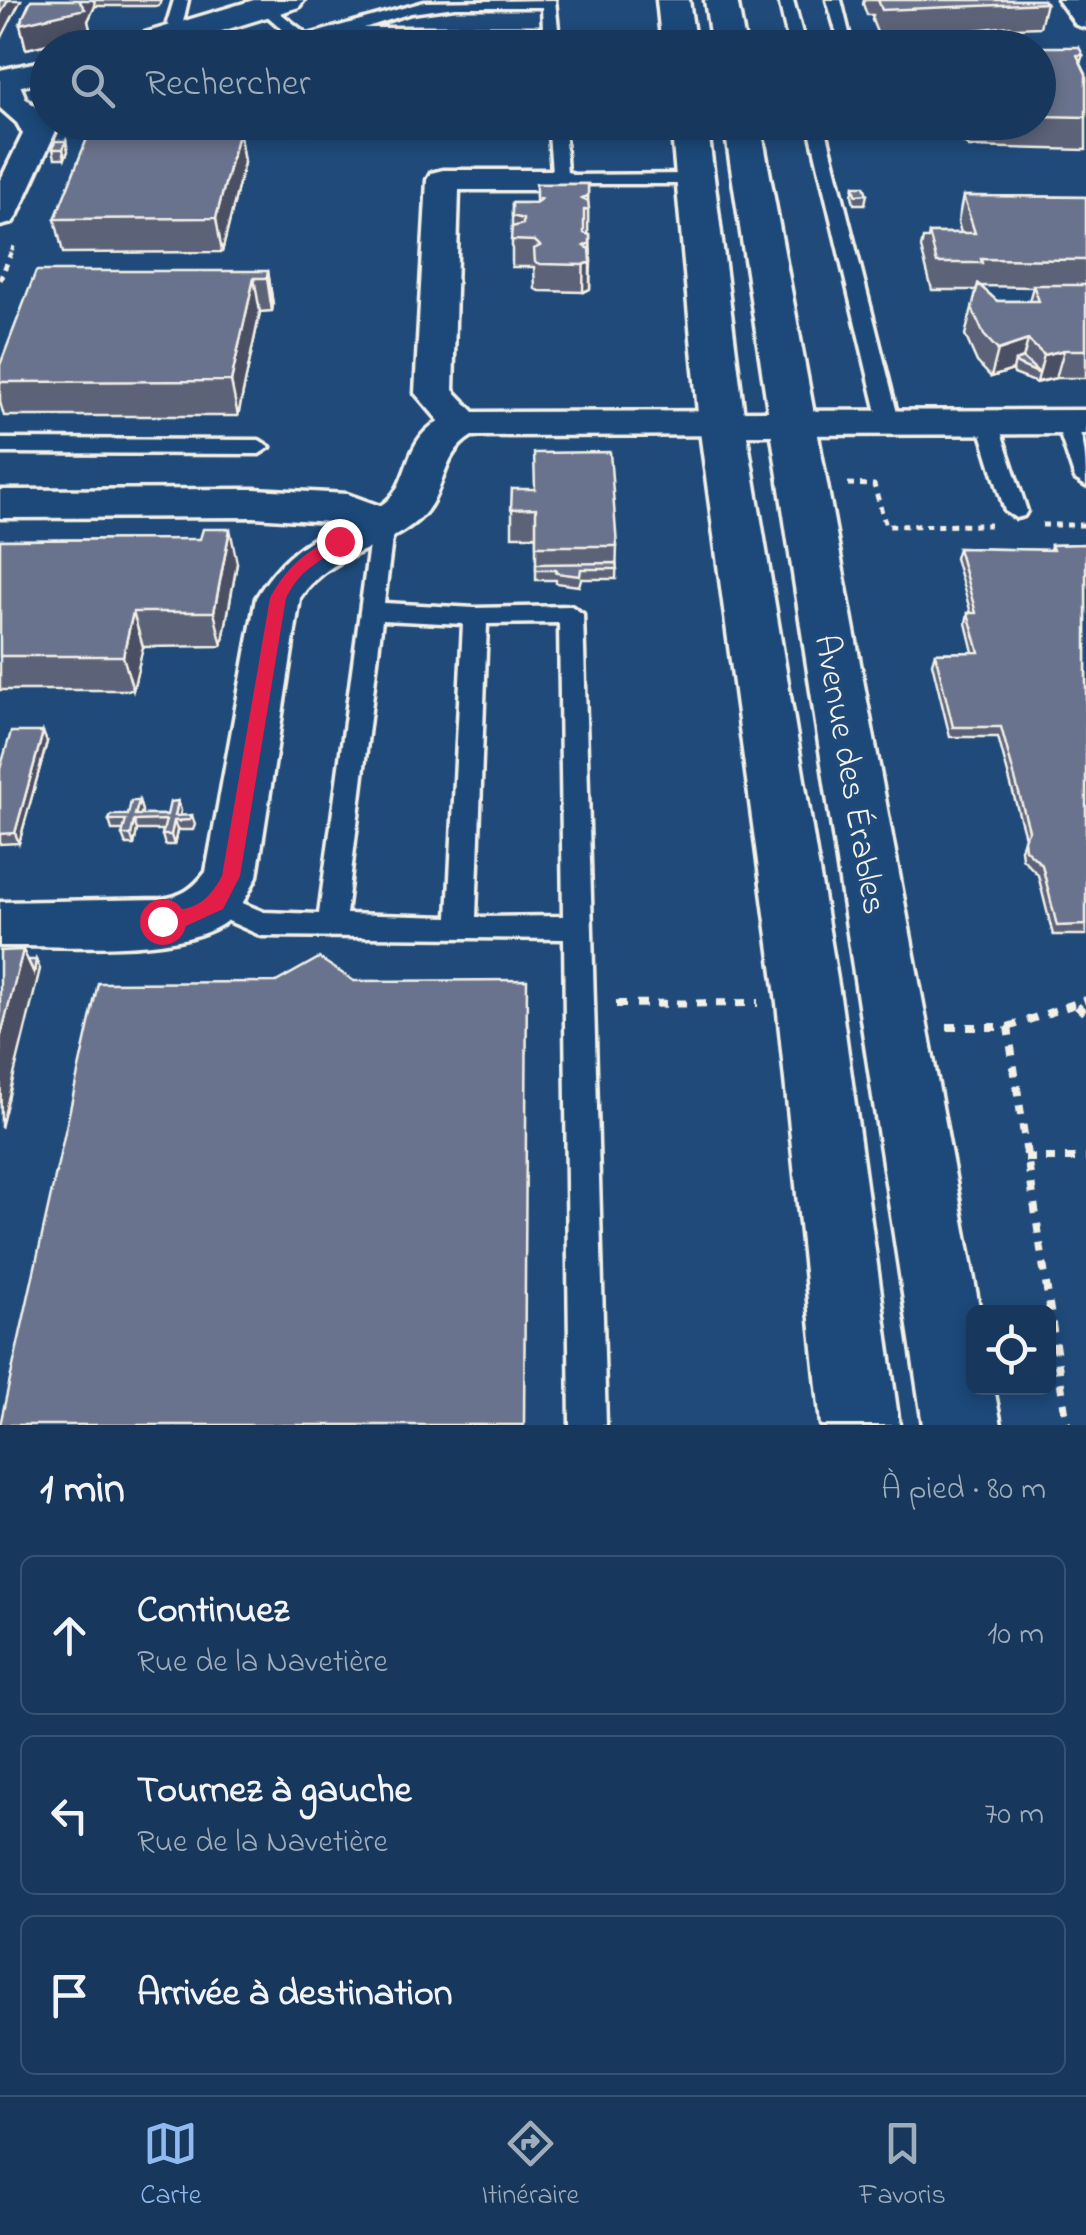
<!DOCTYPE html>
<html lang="fr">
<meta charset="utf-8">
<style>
:root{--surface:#17385c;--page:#244365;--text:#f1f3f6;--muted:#9eacbb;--line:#365272;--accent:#90b9f0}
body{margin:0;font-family:"Indie Flower",sans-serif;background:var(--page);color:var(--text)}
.controls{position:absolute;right:30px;bottom:30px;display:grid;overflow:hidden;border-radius:15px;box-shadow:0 5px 15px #0003}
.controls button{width:90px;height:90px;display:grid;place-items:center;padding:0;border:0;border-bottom:2px solid var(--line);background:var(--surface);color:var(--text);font:50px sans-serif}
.stop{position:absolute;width:30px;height:30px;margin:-22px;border:8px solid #e11d48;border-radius:50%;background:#fff}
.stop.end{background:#e11d48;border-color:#fff;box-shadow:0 2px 10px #0008}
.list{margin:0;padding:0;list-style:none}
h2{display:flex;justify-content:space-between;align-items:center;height:130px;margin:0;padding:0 40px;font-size:42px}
h2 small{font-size:32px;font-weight:400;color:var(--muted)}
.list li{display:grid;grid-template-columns:65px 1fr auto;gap:30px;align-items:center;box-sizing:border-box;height:160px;margin:0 20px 20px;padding:0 20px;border:2px solid var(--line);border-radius:15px}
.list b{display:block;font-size:38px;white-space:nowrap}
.list p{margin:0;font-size:32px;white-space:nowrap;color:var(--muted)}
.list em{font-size:32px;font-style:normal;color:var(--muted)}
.icon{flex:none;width:55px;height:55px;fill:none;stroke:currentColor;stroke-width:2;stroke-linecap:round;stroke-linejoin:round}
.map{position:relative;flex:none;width:1086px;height:1425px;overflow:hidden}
.search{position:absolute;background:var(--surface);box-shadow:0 5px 15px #0003;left:30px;right:30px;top:30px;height:110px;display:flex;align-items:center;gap:25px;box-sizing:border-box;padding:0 35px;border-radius:55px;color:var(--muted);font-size:38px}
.sheet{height:670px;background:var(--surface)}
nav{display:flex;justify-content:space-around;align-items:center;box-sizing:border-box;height:140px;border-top:2px solid var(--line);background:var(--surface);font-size:28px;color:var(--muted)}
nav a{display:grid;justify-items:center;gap:5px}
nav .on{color:var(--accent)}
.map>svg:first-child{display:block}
</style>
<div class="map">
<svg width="1086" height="1425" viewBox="0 0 1086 1425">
<rect width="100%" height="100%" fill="#1f4a7a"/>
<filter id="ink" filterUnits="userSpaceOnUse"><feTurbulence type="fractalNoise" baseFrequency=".01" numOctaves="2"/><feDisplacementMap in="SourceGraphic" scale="20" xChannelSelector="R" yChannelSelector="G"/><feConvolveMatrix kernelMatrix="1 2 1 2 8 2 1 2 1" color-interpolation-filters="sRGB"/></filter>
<g filter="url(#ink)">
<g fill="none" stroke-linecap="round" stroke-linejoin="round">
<defs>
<path id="lane" d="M174,0H188L183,22L201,39V45H191L167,23Z
M555,0L560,48H544V38L374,39L346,34L316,42L321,48H304L257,7L269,4L308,35L424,2ZM455,7H542L543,28H364L411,13Z
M779,0H793L806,48H790Z
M827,0H841L850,37L837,34Z
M548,122H564L567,175L696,174L705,179L696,184H553Z
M808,122H824L899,421L896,426L889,427L879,421Z
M987,414L997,420L1027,511L1024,516L1016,518L1005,511L977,420Z
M1066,416C1086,424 1086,465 1086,486L1075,479L1056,422Z
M0,439L259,440L270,447L259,454L0,453Z
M383,516L394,523L384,603L475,608L571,606L583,614L606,1425H570L564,939L262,936L206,911L202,903L206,895L216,892L264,912L319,914L372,523ZM382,620L463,624L448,917L346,914ZM559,623L563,916L476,917L487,624Z"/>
<path id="street" d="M1058,0H1086V28L1076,25Z
M0,71L15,73L26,99L37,108L48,106V122H60L17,216L12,223L0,226V181L23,134L17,123L0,108Z
M443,170H559L571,173L575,180L571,187L559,190H459L453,390L474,412L1086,410V434L472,436C438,456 447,495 418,520C380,553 332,551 300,598L257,876C248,894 239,914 221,925C173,955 58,945 0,946V902L162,899C182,896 193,889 206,872L256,598C278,561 304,540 344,523L254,517L0,518V490L254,489L347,494L380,506C413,486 400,443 439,421L415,393L427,180L431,173Z"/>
<path id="secondary" d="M254,0H304L299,7L167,48H113L118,41Z
M657,0H689L696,48H662Z
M705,0H737L746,48H712Z
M48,60V81L0,90V70Z
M671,122H707L745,424L841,1003L899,1425H821L777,1003L699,424Z
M724,122H760L980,1312H974V1388H994L1001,1425H923Z"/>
</defs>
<use href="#lane" stroke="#f4f1e8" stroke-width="7"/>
<use href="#street" stroke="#f4f1e8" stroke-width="7"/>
<use href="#secondary" stroke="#f4f1e8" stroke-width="7"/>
<path stroke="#f4f1e8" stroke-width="4" stroke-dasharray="5 5" stroke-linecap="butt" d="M12,251L14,245"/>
<path stroke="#f4f1e8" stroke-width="5" stroke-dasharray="6 6" stroke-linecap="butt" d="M0,280L13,248
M848,484L874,485L886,526L990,525
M1042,525H1086"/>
<path stroke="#f4f1e8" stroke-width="8" stroke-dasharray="10 10" stroke-linecap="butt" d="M616,1004L758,1003
M1077,1006L1086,1014
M947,1027H1008L1067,1425
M1008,1027L1086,1000
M1025,1158H1086"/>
<use href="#lane" fill="#1f4a7a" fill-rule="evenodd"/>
<use href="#street" fill="#1f4a7a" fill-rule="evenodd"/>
<use href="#secondary" fill="#1f4a7a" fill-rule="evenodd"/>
</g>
<path fill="#5c6379" stroke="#f4f1e8" stroke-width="2.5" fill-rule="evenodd" d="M31,0H161L159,6H95L88,21L91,34L26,49L20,24Z
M864,0H1043L1046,3L1040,27L1014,28L1042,47L1083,55L1080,63L1086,74V150L969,147L939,122H1038V48L962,42L964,31L970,30L878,35L872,20L873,15H867L863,4Z
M101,122H221L219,130H239L244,163L222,252L63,253L55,219L103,131Z
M251,122H518V133L253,134Z
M66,141L68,151L65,158H55L53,149Z
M536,184H588V234L590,235L591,262L590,289L583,292L540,291L535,289L534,267H512V203H536Z
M854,186L867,194L865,204H854L852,195Z
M963,196L1086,197V378H1056L1037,383L1014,374L1013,370L991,377L977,362L965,335L978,286L976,290H932L921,248L923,239H928L929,233H961L958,222ZM980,286L1033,287L1029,301H997Z
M268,271L273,305L272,311L260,312L238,416H4L0,402V382Z
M512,489L617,546L616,579H581L579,586L556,583V580H536V536H512Z
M200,539L237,563L222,646L143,647L133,690H0V540Z
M1086,544V935H1053L1038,875L1022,858L1021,849L1025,837L998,737H950L932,663L935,653L973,652L966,623L968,613H971L955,558L958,548L1050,550L1051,545Z
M47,742L19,843L0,844V769Z
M139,801L142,811L141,815H167L178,801L181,811L180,816L192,815L195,825L193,830H177L174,845H165L162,835L163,830H137L134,845H126L122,835L124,830H112L109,820L128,815Z"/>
<path fill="#4b5063" stroke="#f4f1e8" stroke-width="2.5" d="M8,0H21L0,41V15Z
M81,0H94L95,6L88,21L91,34L26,49L20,24L80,2Z
M213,122H221L216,143Z
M239,130L244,163L222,252L216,218Z
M66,141L68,151L65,158L63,149Z
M588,196V235L583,237L582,198Z
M590,243V289L583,292L584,246Z
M268,271L273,305L272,311L267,278Z
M254,278L260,312L238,416L231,381Z
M1028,340L1021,366L1015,361L1013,370L991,377L998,350Z
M1064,350L1056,378L1037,382L1044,355Z
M230,529L237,563L222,646L214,612Z
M133,612L143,647L133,690L123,656Z
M43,732L47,742L19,843L15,833Z
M139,801L142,811L139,820L135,815Z
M178,801L181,811L179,821L175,816Z
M134,821L137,830L134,845L131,835Z
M174,821L177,830L174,845L171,835Z
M23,950L34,973L36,960L40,969L1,1128L0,1039Z"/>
<path fill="#6b738d" stroke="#f4f1e8" stroke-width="2.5" d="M0,0H8L0,15Z
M31,0H81L80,2L85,9L20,24Z
M878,0H1043L1046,3L882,10Z
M1010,26L1042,47H1079L1083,55H1077L1086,74V117L1038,116V48H941L968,41L964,31Z
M239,130L216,218L55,219L90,131Z
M55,141H66L63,149H53Z
M536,184H588V196L582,198L588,201L589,208L584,210V233L590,235V243L584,246L590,249L591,262L583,265L540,264L535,262L534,249L540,246L535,241L511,240L512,227L523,224V219L512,216V203H535L541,199L536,197Z
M854,186H864L867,194L856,195Z
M963,196L1086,197V260L981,259L982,263H937L929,233H975Z
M36,271H268L267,278H254L231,381L0,382V365Z
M978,284L997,301H1039L1033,285H1086V350H1064L1044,355L1028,340L998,350L984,335L972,308Z
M1023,358L1040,374L1017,364L1015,361Z
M610,452L617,546H536V508L511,509L512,489H535L534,453Z
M203,529H230L214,612H133L123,656H0V540L200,539Z
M1086,544V925L1057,926L1042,865L1025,849L1024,839L1029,830L1001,727H953L935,653L979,652L968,613H976L958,548L1053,550L1051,545Z
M616,563L617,569H581L580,576L556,573V570H536V564Z
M11,732H43L15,833L0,834V769Z
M131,801H139L135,815H167L170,802L178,801L175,816L192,815L190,820L174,821L171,835H162L166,820L134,821L131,835H122L126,820H109L111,815H128Z
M23,950L0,1039V951Z
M319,958L354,981L527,980L524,1425H0L98,983L276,982Z
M28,960H36L34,973Z"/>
</g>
<path fill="#e11d48" d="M334,537L346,541C322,563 302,565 286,598L240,876L223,909L186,926L156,927V916C190,906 203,911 222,876L270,598C286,568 304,553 334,537Z"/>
<g text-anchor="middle" stroke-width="8" stroke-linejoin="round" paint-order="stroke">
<g font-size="35" fill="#f4f1e8" stroke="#1f4a7a">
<text transform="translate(852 774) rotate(80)" y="12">Avenue des Érables</text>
</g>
</g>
</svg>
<div class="controls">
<button><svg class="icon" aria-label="locate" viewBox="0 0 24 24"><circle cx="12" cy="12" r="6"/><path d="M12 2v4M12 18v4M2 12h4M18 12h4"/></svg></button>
</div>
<div class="stop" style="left:162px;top:921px"></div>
<div class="stop end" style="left:339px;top:541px"></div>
<div class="search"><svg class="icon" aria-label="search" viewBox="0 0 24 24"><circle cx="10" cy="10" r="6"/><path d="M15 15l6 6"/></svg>Rechercher</div>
</div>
<section class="sheet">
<h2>1 min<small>À pied · 80 m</small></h2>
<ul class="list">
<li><svg class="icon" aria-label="ahead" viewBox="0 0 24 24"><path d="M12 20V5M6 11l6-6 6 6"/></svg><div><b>Continuez</b><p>Rue de la Navetière</p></div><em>10 m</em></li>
<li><svg class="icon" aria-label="left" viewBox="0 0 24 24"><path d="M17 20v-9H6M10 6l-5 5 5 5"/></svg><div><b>Tournez à gauche</b><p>Rue de la Navetière</p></div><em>70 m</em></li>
<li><svg class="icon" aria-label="arrive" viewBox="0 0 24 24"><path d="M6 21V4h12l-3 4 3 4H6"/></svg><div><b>Arrivée à destination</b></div></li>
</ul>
</section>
<nav>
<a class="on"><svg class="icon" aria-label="map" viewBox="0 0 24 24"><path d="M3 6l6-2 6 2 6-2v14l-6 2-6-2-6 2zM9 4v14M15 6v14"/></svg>Carte</a>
<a><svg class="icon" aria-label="directions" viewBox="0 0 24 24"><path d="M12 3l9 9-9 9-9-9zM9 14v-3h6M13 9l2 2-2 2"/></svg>Itinéraire</a>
<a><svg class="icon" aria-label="saved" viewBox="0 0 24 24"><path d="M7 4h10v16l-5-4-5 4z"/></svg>Favoris</a>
</nav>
